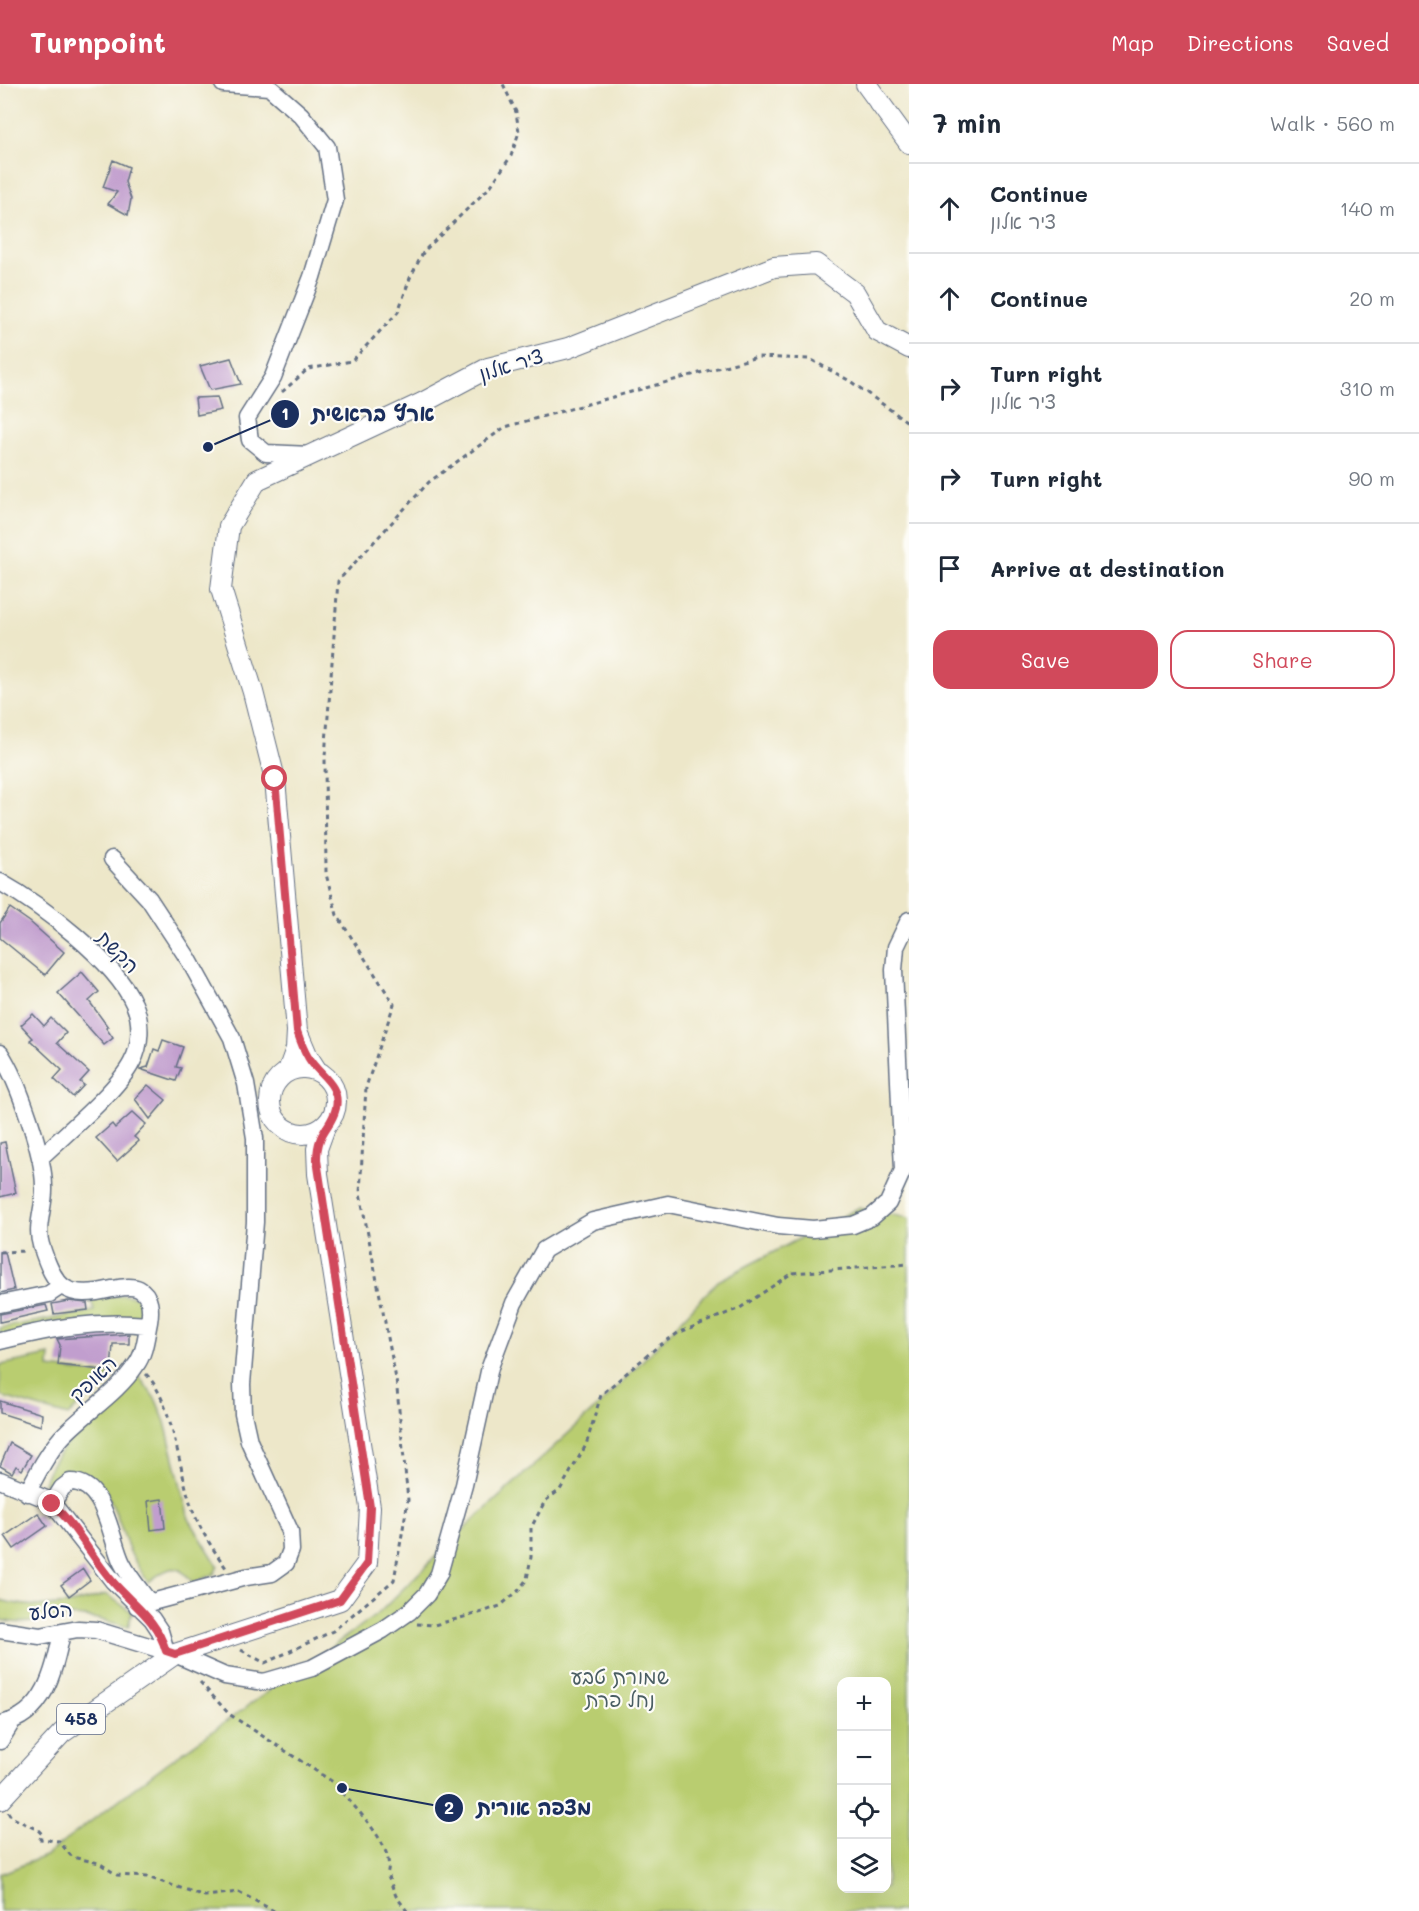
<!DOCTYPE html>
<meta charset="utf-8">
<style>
:root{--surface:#fff;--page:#f6f6f7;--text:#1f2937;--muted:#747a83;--line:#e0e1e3;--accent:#d1495b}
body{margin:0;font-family:Mali,"Playpen Sans Hebrew",sans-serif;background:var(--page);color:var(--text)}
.controls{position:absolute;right:18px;bottom:18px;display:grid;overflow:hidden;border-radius:12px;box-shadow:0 6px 24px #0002}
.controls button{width:54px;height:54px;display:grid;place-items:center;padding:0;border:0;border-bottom:2px solid var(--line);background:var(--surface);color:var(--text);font:30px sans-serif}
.stop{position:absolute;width:18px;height:18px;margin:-14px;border:4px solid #d1495b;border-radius:50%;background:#fff}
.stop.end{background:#d1495b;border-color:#fff;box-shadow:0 2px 6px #0008}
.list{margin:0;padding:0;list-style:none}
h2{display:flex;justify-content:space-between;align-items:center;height:78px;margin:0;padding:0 24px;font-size:26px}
h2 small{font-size:20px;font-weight:400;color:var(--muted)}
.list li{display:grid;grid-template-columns:39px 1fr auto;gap:18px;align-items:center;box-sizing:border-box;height:90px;padding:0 24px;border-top:2px solid var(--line)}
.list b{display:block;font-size:22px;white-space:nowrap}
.list p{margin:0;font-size:20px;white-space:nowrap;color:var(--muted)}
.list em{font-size:20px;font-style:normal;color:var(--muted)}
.actions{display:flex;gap:12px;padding:18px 24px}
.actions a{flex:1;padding:14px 0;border:2px solid var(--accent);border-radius:18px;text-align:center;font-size:21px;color:var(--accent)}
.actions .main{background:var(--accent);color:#fff}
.icon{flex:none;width:33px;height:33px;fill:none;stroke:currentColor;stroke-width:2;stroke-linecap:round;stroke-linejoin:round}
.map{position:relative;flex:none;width:909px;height:1827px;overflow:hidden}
header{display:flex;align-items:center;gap:36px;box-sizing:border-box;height:84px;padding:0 30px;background:var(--accent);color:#fff}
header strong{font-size:28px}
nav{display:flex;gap:33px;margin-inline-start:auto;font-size:21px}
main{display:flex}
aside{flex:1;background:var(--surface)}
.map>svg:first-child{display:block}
</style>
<header>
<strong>Turnpoint</strong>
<nav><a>Map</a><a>Directions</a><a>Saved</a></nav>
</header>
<main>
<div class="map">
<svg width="909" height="1827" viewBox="0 0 909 1827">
<rect width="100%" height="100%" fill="#fdfcf7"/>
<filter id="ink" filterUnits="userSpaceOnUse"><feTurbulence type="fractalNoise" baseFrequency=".0167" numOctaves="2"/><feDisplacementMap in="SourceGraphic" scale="12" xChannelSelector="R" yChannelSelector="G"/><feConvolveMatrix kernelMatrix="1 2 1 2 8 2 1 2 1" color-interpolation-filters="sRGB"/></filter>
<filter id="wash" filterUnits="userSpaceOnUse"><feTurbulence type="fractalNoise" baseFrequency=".008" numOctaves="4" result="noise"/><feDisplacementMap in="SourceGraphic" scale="24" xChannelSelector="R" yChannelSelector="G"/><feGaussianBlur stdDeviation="1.35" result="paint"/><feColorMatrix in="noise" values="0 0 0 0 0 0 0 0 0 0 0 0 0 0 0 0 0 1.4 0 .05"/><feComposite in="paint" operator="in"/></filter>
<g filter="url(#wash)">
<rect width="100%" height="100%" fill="#ede7c9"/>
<path fill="#b9cd70" stroke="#6a7e67" stroke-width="1.5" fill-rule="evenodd" d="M858,1124L909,1134V1827H0V1790L45,1772L166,1680L379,1529L453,1455L609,1312L718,1197ZM842,1598H886V1804H842Z
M123,1211L133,1212L142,1217L144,1224L139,1233L0,1253V1244L94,1227L91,1215Z
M50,1271L49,1284L111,1291L68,1332L0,1312V1281Z
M139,1292L156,1316L165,1338L189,1435L218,1482L214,1490L193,1499C176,1476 169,1484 148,1498C142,1489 136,1480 131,1470C119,1445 111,1389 76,1389L51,1403L44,1399C54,1360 110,1318 139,1292Z
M106,1510L132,1528L128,1543C106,1537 84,1530 61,1533C34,1536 30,1542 0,1536V1516C36,1526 71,1523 106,1510Z"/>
<g id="blocks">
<path fill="#c19ece" d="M113,76L129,83L125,98L131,115L128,131L108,120L117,108L103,103Z
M231,274L241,300L210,306L200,282Z
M217,313L221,326L197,331L195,314Z
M10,824L30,838L64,868L45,891L0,854V839Z
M82,888L99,908L89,917L108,943L106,944L113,954L104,961L58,909Z
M33,930L44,942L51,934L66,949L57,959L89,988L80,998L84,1001L73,1013L54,995L62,986L30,956L33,954L21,941Z
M163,956L183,963L176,983L181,984L176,997L140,985L148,983L154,965L159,967Z
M148,1001L166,1016L150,1035L135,1015Z
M133,1028L146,1040L134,1053L139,1057L117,1077L96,1054L112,1040L115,1044Z
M5,1058L16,1109L0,1113V1059Z
M0,1168H5L14,1206L0,1209Z
M68,1217L87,1219L88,1226L54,1230L52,1220Z
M46,1221L48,1227L0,1238V1230Z
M129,1250V1260H113L111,1287L58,1281L60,1261L57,1255Z
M0,1317L42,1330L41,1342L0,1329Z
M10,1359L31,1371L22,1386L16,1382L12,1389L0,1382Z
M162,1415L165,1444L151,1446L148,1417Z
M38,1429L47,1442L14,1465L5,1452Z
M83,1485L90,1496L69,1512L61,1501Z"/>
</g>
</g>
<g filter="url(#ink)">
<use href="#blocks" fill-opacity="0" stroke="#646f83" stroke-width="1.5"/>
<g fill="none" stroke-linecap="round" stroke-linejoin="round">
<defs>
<path id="minor" d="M223,0L269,3L301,31L327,63L335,116L312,193L273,293L247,334L250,356L266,369L310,371
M112,775L149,815L189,876L232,954L246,1000L255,1054V1138L242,1300L243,1330L249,1357L290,1447L291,1466L286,1479L272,1489L246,1493L137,1522
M0,798C41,821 115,877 134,920C142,937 141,962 132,978C118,1006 64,1051 40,1074
M0,969C18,996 44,1071 44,1103C45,1122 35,1142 41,1161C55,1205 66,1216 112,1205C120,1204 131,1201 139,1205C151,1211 151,1227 149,1238C146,1252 145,1269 136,1281C117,1310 84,1329 61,1354C47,1370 37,1390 27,1409
M0,1220L49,1210L61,1202
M0,1257C52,1244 95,1236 148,1241
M0,1396L46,1415L57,1425L113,1497L152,1535L160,1547L166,1567
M52,1420L62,1404L70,1398C106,1397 110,1455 122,1479C129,1493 140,1506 149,1518
M0,1546L40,1552L78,1545L96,1546L175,1570L225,1592L264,1598L312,1584L383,1546L409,1528L427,1510L439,1490L464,1401L490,1283L514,1219L544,1166L593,1137L668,1120L778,1142L813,1145L853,1141L872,1133L888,1119L903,1086L894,886L896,863L909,836
M0,1640C45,1632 55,1585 62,1548
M0,1657L13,1636"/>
<path id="major" d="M866,0L909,59
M297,947L275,695L253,608L221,505L229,442L257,396L422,319L488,284L568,264L774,183L816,180L855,209L877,247L909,264
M270 1017a33 33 0 1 1 66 0a33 33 0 1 1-66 0Z
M288,987L296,965L297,947L308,973L317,987
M0,1716L62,1649L175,1570L340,1516L367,1479L370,1423L318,1090L317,1065L325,1043"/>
</defs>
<use href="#minor" stroke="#646f83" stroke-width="19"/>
<use href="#major" stroke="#646f83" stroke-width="22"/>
<path stroke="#646f83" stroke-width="3" stroke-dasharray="4.5 4.5" stroke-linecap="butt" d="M282,308L308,285L352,277L398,228L410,194L424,167L490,103L511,72L519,48L516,28L503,0
M0,1168L26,1167
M146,1290C173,1317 179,1388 192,1424C200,1446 213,1465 226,1484
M417,1540L434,1541L479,1529L500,1522L518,1507L527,1495L531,1473V1444L545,1417L560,1406L586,1361L601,1311L656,1264L678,1249L740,1224L792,1189L909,1180
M241,1566L265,1579L333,1547L394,1496L408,1416L396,1295L360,1109L366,1003L394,920L337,831L326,790L325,673L338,497L429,398L505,343L757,273L810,275L850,297L909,339
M200,1598L229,1630L342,1704
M336,1702C354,1723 397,1763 387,1790L396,1812L407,1827
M8,1728L11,1733L38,1746L42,1750L40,1755L59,1757L72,1773L99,1779L117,1791L147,1793L205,1812L239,1808L274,1827"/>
<use href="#minor" stroke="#fff" stroke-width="16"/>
<use href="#major" stroke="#fff" stroke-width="20"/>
</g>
</g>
<g fill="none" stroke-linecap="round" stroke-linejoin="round" filter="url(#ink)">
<path stroke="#d1495b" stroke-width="8" d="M52,1420C77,1442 91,1473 113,1498C135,1523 156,1534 166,1567L175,1570L340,1516L367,1479L370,1423L317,1076C317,1046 331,1045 336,1024C341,1000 318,991 308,973C303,965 300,956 297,947L275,695"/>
</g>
<g text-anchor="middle" stroke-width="4.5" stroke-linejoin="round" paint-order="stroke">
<rect fill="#fdfcf7" stroke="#5f6c8c" stroke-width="1.5" x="57" y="1620" width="48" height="30" rx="4.5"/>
<g font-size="18" font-weight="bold" fill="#1b2f5e">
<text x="81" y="1641">458</text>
</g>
<g font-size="20" fill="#1b2f5e" stroke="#fdfcf7">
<text transform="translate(511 281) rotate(-17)" y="7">ציר אלון</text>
<text transform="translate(118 868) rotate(46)" y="7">הקשת</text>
<text transform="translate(93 1295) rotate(-44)" y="7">האופק</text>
<text transform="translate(51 1527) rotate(-5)" y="7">הסלע</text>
</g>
<g font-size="20" fill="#4a5e63" stroke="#fdfcf7">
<text x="620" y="1600">שמורת טבע<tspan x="620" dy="23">נחל פרת</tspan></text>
</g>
</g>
<path fill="none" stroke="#1b2f5e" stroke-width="2" d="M208 363L285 330M342 1704L449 1724"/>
<g fill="#1b2f5e" stroke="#fdfcf7" stroke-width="2">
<circle cx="208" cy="363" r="6"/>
<circle cx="342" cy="1704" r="6"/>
<circle cx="285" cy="330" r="15"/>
<circle cx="449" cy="1724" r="15"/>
</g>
<g font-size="18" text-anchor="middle" font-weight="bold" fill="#fff">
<text x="285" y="336">1</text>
<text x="449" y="1730">2</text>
</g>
<g font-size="21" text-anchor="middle" font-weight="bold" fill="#1b2f5e" stroke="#fdfcf7" stroke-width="4.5" stroke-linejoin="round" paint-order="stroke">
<text x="373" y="337">ארץ בראשית</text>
<text x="534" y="1731">מצפה אורית</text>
</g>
</svg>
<div class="controls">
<button>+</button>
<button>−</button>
<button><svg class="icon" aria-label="locate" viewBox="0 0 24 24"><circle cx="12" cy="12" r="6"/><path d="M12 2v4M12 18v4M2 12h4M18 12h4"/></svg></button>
<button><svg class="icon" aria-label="layers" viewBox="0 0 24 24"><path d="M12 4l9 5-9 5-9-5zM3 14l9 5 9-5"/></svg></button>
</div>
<div class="stop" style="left:275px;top:695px"></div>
<div class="stop end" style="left:52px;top:1420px"></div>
</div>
<aside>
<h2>7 min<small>Walk · 560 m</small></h2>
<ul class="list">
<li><svg class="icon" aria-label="ahead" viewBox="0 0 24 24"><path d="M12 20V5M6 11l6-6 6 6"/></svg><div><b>Continue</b><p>ציר אלון</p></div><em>140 m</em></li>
<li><svg class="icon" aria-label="ahead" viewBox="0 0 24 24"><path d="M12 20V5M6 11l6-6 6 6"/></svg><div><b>Continue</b></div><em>20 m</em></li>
<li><svg class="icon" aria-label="right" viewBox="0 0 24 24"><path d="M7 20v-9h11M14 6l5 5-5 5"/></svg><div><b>Turn right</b><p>ציר אלון</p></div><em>310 m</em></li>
<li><svg class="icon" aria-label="right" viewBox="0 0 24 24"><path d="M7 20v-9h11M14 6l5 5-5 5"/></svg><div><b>Turn right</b></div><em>90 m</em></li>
<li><svg class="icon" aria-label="arrive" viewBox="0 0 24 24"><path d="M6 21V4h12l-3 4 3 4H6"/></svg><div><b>Arrive at destination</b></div></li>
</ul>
<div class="actions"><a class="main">Save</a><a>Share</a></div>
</aside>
</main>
